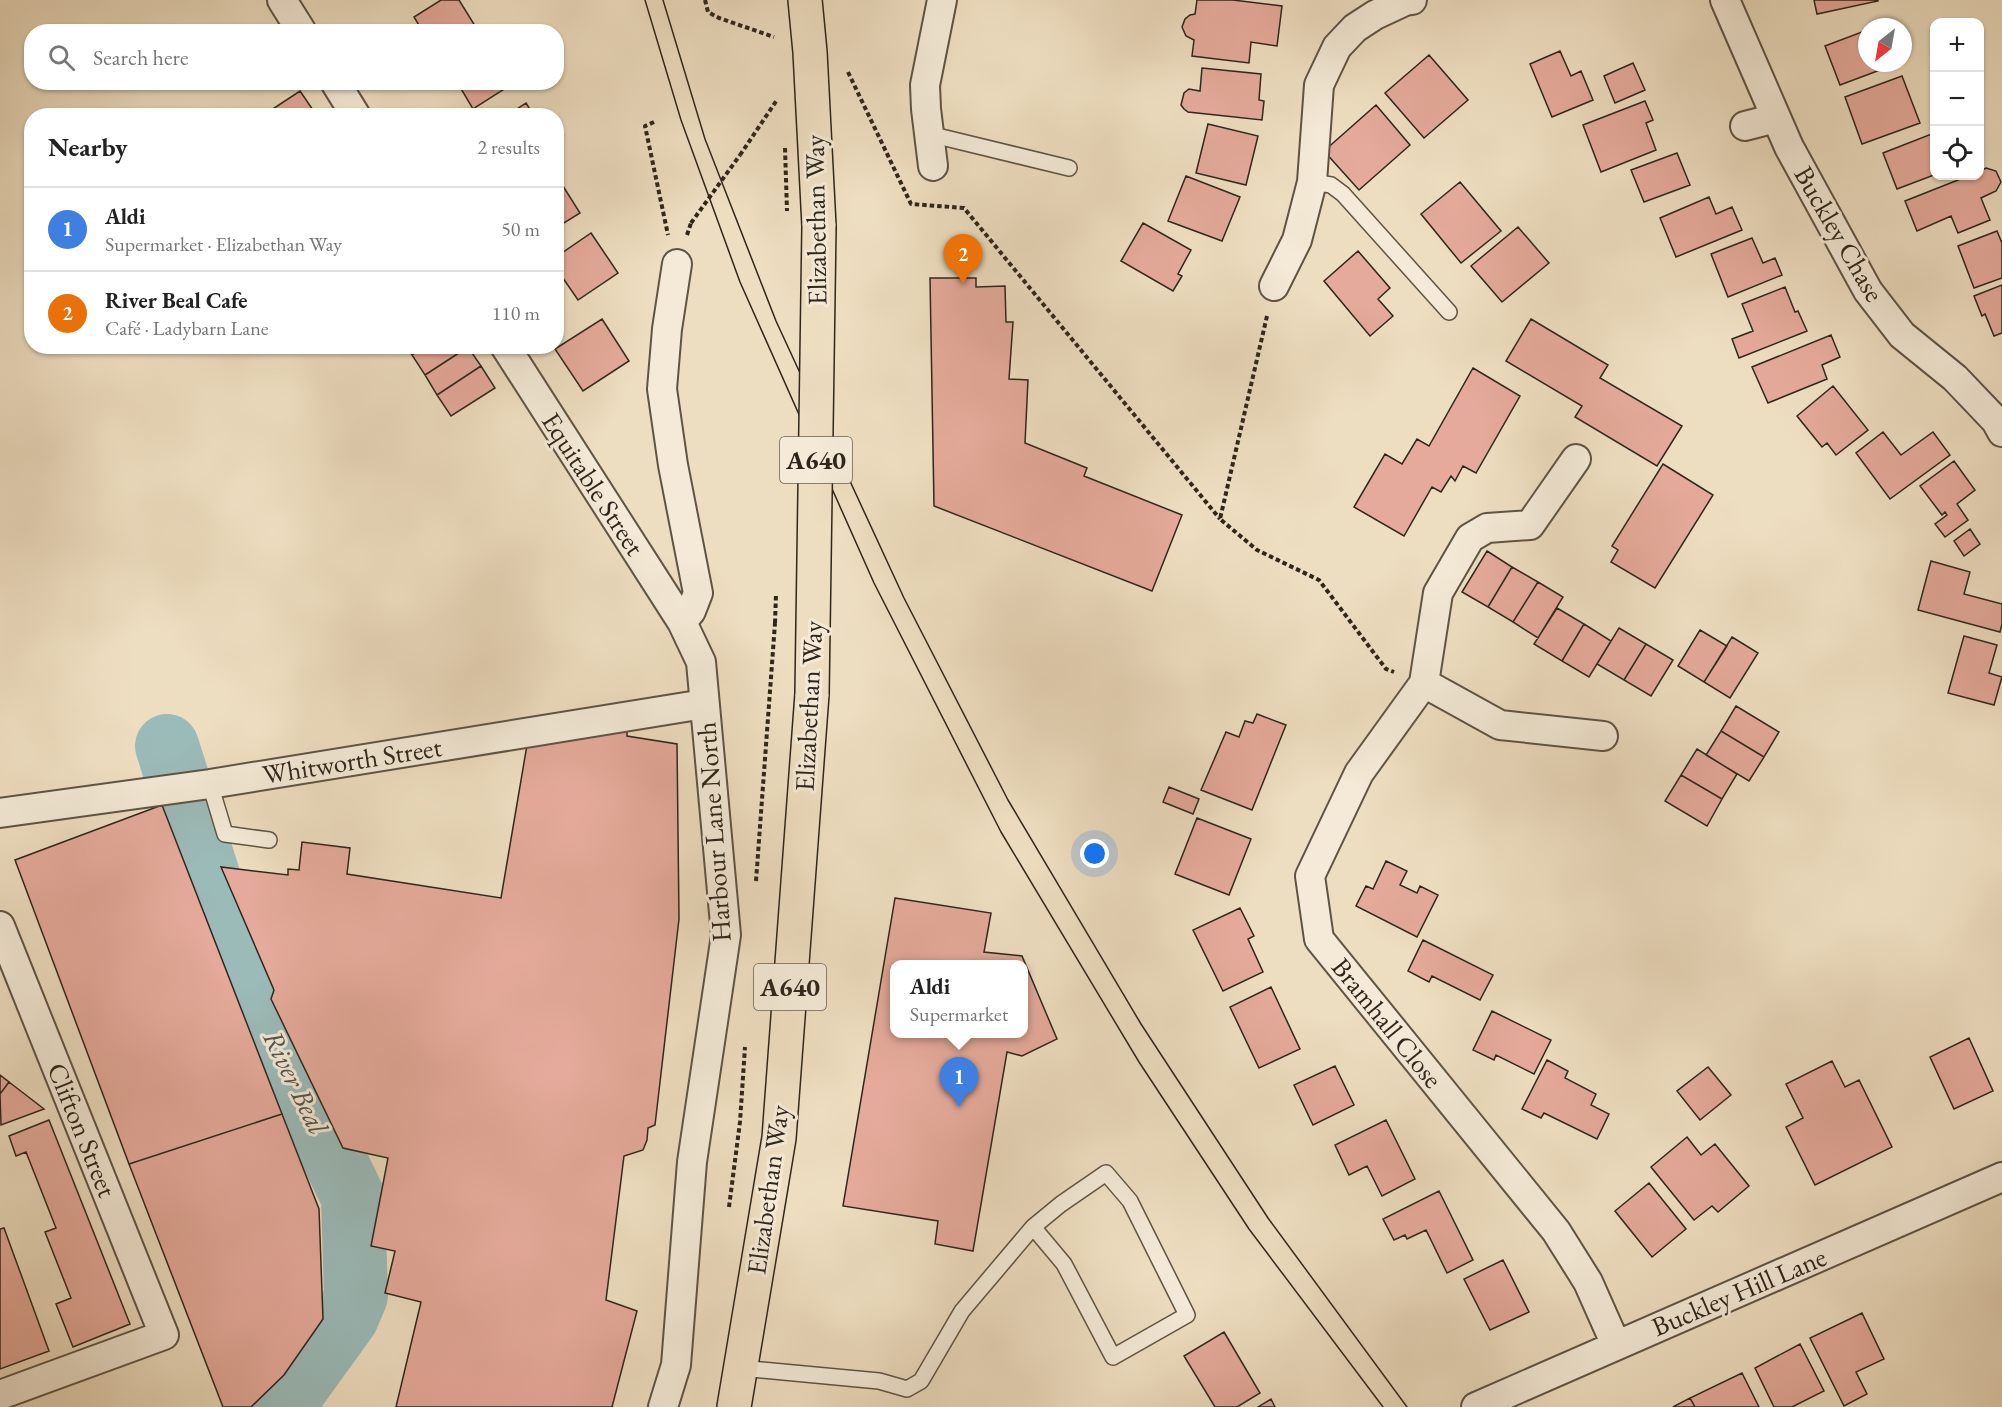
<!DOCTYPE html>
<meta charset="utf-8">
<style>
:root{--surface:#fff;--page:#f6f6f6;--text:#222;--muted:#767676;--line:#e0e0e0;--accent:#db2777}
body{margin:0;font-family:"EB Garamond",serif;background:var(--page);color:var(--text)}
.controls{position:absolute;right:18px;top:18px;display:grid;overflow:hidden;border-radius:12px;box-shadow:0 2px 4px #0004}
.controls button{width:54px;height:54px;display:grid;place-items:center;padding:0;border:0;border-bottom:2px solid var(--line);background:var(--surface);color:var(--text);font:30px sans-serif}
.compass{position:absolute;left:1858px;top:18px;width:54px;height:54px;border-radius:50%;background:var(--surface);box-shadow:0 2px 4px #0004;rotate:211deg}
.you{position:absolute;left:1095px;top:854px;width:21px;height:21px;margin:-15px;border:4px solid #fff;border-radius:50%;background:#1a73e8;box-shadow:0 0 0 9px #1a73e833}
.badge{display:grid;place-items:center;width:39px;height:39px;border-radius:50%;background:var(--accent);color:#fff;font-size:20px;font-weight:700}
.pin{position:absolute;translate:-50% -50px;filter:drop-shadow(0 2px 3px #0008)}
.pin::after{content:'';position:absolute;top:32px;width:21px;height:18px;background:inherit;clip-path:polygon(0 0,100% 0,50% 100%)}
.popup{position:absolute;left:890px;top:960px;width:138px;height:78px;box-sizing:border-box;display:grid;place-content:center;border-radius:12px;background:var(--surface);filter:drop-shadow(0 2px 4px #0005);font-size:20px;white-space:nowrap;color:var(--muted)}
.popup b{font-size:22px;color:var(--text)}
.popup::after{content:'';position:absolute;left:50%;top:100%;margin-left:-12px;border:12px solid transparent;border-top-color:var(--surface)}
.list{margin:0;padding:0;list-style:none}
h2{display:flex;justify-content:space-between;align-items:center;height:78px;margin:0;padding:0 24px;font-size:26px}
h2 small{font-size:20px;font-weight:400;color:var(--muted)}
.list li{display:grid;grid-template-columns:39px 1fr auto;gap:18px;align-items:center;box-sizing:border-box;height:84px;padding:0 24px;border-top:2px solid var(--line)}
.list b{display:block;font-size:22px;white-space:nowrap}
.list p{margin:0;font-size:20px;white-space:nowrap;color:var(--muted)}
.list em{font-size:20px;font-style:normal;color:var(--muted)}
.icon{flex:none;width:33px;height:33px;fill:none;stroke:currentColor;stroke-width:2;stroke-linecap:round;stroke-linejoin:round}
.map{position:relative;flex:none;width:2002px;height:1407px;overflow:hidden}
.search{position:absolute;background:var(--surface);box-shadow:0 2px 4px #0004;left:24px;top:24px;width:540px;height:66px;display:flex;align-items:center;gap:15px;box-sizing:border-box;padding:0 21px;border-radius:24px;color:var(--muted);font-size:22px}
.panel{position:absolute;background:var(--surface);box-shadow:0 2px 4px #0004;left:24px;top:108px;width:540px;height:246px;border-radius:24px}
.map>svg:first-child{display:block}
</style>
<div class="map">
<svg width="2002" height="1407" viewBox="0 0 2002 1407">
<rect width="100%" height="100%" fill="#eedec1"/>
<filter id="stains"><feTurbulence type="fractalNoise" baseFrequency=".00333" numOctaves="4"/><feColorMatrix values="0 0 0 0 .2 0 0 0 0 .09 0 0 0 0 .02 0 0 0 .5 -.17"/></filter>
<radialGradient id="worn" r=".72"><stop offset=".6" stop-color="#630" stop-opacity="0"/><stop offset="1" stop-color="#630" stop-opacity=".3"/></radialGradient>
<g fill="none" stroke-linecap="round" stroke-linejoin="round">
<path stroke="#9bbbb9" stroke-width="64" d="M167,746L231,948L353,1197L356,1296L347,1317L282,1407"/>
</g>
<path fill="#e5aa9b" stroke="#2e261c" stroke-width="1.5" fill-rule="evenodd" d="M441,0H459L477,29L473,32H423L414,17Z
M1197,0H1233L1282,6L1277,46L1251,42L1249,63L1192,56L1194,40L1186,36L1182,27L1185,19L1190,15L1195,14Z
M1814,0H1878V1L1817,14Z
M1867,30V63L1896,64L1840,85L1825,46Z
M1560,51L1571,76L1581,71L1593,100L1552,117L1530,64Z
M1429,55L1468,100L1424,138L1385,93Z
M1633,63L1645,90L1615,103L1604,76Z
M1202,68L1261,74L1259,100L1264,101L1262,120L1188,112L1184,109L1181,105L1184,93L1189,89L1200,91Z
M1902,76L1920,123L1862,144L1845,97Z
M457,82H511L512,84L473,109Z
M300,91L313,110L305,116H262Z
M1645,101L1653,120L1646,123L1656,150L1601,172L1583,125Z
M526,103L534,116H506Z
M1376,105L1410,145L1359,190L1324,151Z
M1208,124L1258,136L1246,185L1196,173Z
M1934,133V175L1897,189L1883,153Z
M1677,153L1690,185L1644,202L1631,170Z
M1986,168L1996,171L2001,182L1996,191L1981,198L1990,220L1958,233L1951,216L1917,231L1905,201L1968,176H1980V171Z
M556,175L580,213L556,228Z
M1186,176L1240,197L1222,241L1168,221Z
M1460,182L1501,231L1461,263L1421,214Z
M1709,197L1716,214L1732,207L1742,230L1676,257L1660,218Z
M1143,223L1191,250L1178,274L1182,276L1173,291L1121,261Z
M1518,227L1549,263L1502,302L1471,266Z
M1997,231L2002,243V278L1974,288L1958,246Z
M591,233L618,273L578,300L556,268V257Z
M1752,238L1763,263L1775,258L1782,275L1728,297L1711,254Z
M1358,251L1390,288L1378,299L1393,316L1370,336L1324,281Z
M930,278H976V287L1005,286L1006,322H1013L1009,379L1028,380L1025,443L1087,468L1084,476L1182,515L1152,591L934,506Z
M2002,285V333L1994,336L1985,314L1982,316L1974,296Z
M1785,287L1795,312L1798,311L1807,331L1739,358L1732,339L1753,331L1742,304Z
M602,319L629,361L583,391L555,349Z
M1531,319L1608,365L1600,378L1682,426L1657,466L1575,417L1582,406L1506,361Z
M1831,335L1840,357L1822,365L1827,379L1768,403L1752,367Z
M406,346H424L412,355Z
M424,346H468V347L425,375L412,355Z
M468,347L481,366L437,395L425,375Z
M481,366L495,388L451,416L437,395Z
M1473,368L1520,396L1476,473L1463,466L1455,481L1451,476L1441,492L1432,487L1404,536L1354,507L1385,454L1402,464L1417,439L1429,446Z
M1833,386L1868,430L1836,455L1827,443L1822,447L1797,416Z
M1883,432L1901,455L1933,432L1950,455L1890,499L1856,453Z
M1954,461L1975,490L1957,504L1968,520L1945,537L1935,524L1947,515L1945,512L1942,515L1920,486Z
M1663,464L1713,495L1655,588L1611,562L1618,550L1612,546Z
M1970,529L1980,544L1964,556L1954,541Z
M1487,551L1512,567L1488,607L1462,592Z
M1931,561L1970,572L1964,594L2002,604V624L2000,632L1918,610Z
M1512,567L1538,582L1513,622L1488,607Z
M1538,582L1563,597L1538,638L1513,622Z
M1557,608L1584,624L1562,661L1534,644Z
M1584,624L1611,641L1589,677L1562,661Z
M1619,628L1646,644L1624,680L1597,664Z
M1700,630L1727,646L1704,682L1678,666Z
M1964,636L1997,645L1989,673L2002,677L1994,705L1948,693Z
M1732,637L1758,653L1730,698L1704,682Z
M1646,644L1673,660L1651,696L1624,680Z
M1736,706L1779,732L1764,757L1721,731Z
M1257,714L1286,725L1252,810L1201,790L1226,732L1239,737L1245,721L1253,723Z
M627,730V736L677,744L679,919L655,1125L648,1128L647,1140L643,1150L624,1156L606,1300L637,1311L612,1407H396L421,1302L385,1293L395,1251L371,1246L388,1158L343,1148L271,999L274,990L221,867L288,875V869L299,870L302,842L350,848L347,874L501,898L527,745Z
M1721,731L1764,757L1749,781L1706,755Z
M1697,749L1737,774L1722,799L1681,775Z
M1681,775L1722,799L1707,826L1665,801Z
M1169,787L1199,799L1193,814L1163,802Z
M162,805L282,1114L129,1164L15,860Z
M1197,818L1251,839L1229,895L1175,874Z
M1386,861L1407,871L1400,885L1417,893L1420,886L1438,895L1417,937L1356,906L1366,886L1373,889Z
M895,898L991,913L984,952L1022,956L1057,1039L1022,1056L1007,1052L973,1251L935,1244L938,1221L843,1206ZM894,964H1024V1034H894Z
M1240,908L1254,936L1248,939L1263,972L1223,991L1193,930Z
M1423,940L1493,975L1480,1000L1432,976L1429,982L1408,971Z
M1271,987L1300,1049L1259,1068L1230,1007Z
M1492,1011L1551,1040L1534,1074L1496,1055L1494,1060L1473,1050Z
M1969,1038L1993,1091L1954,1109L1930,1057Z
M1547,1060L1568,1071L1565,1078L1596,1094L1591,1105L1609,1114L1597,1139L1544,1113L1541,1118L1522,1109Z
M1832,1061L1845,1087L1859,1080L1892,1147L1815,1185L1786,1127L1803,1118L1786,1084Z
M1335,1066L1354,1105L1313,1125L1294,1085Z
M1708,1067L1731,1095L1700,1120L1677,1091Z
M0,1075L9,1082L0,1094Z
M9,1082L44,1109L1,1125L0,1094Z
M282,1114L319,1209L323,1319L284,1375L251,1407H223L129,1164Z
M49,1120L130,1324L73,1347L56,1304L71,1298L45,1232L56,1228L26,1152L16,1156L9,1136Z
M1386,1120L1415,1179L1382,1196L1367,1166L1349,1175L1335,1145Z
M1687,1137L1701,1155L1715,1144L1749,1186L1718,1212L1712,1206L1694,1220L1651,1167Z
M1649,1183L1686,1229L1652,1257L1615,1211Z
M1439,1191L1473,1260L1447,1273L1426,1230L1407,1239L1405,1235L1394,1240L1383,1219Z
M4,1228L49,1351L0,1369V1229Z
M1503,1260L1529,1312L1490,1330L1464,1279Z
M1862,1313L1884,1359L1856,1372L1867,1394L1844,1406L1810,1338Z
M1224,1332L1260,1393L1237,1407H1215L1184,1356Z
M1800,1344L1824,1391L1792,1407H1774L1755,1368Z
M1742,1373L1759,1407H1695L1690,1398Z
M1690,1398L1695,1407H1673Z
M1271,1399L1275,1407H1258Z"/>
<g fill="none" stroke-linecap="round" stroke-linejoin="round">
<defs>
<path id="service" d="M929,134L1069,168
M1312,182L1331,185L1343,194L1449,312
M210,784L225,834L269,840
M741,1368L879,1381L907,1389L921,1381L962,1311L1033,1227L1064,1264L1113,1357L1187,1315L1130,1201L1106,1173L1061,1204L1033,1227"/>
<path id="minor" d="M282,0L302,32
M1725,0L1789,147L1868,291L1902,335L1955,378L1996,421L2002,432
M335,82L356,116
M1745,126L1776,118
M933,166L926,109L925,85L942,0
M1274,286L1297,240L1312,182L1319,85L1337,47L1355,28L1375,15L1405,1L1412,0
M505,346L682,622
M1576,459L1530,525L1487,528L1470,538L1438,593L1424,683L1359,773L1310,876L1319,939L1556,1231L1588,1282L1616,1345
M1424,683L1500,725L1603,736
M0,813L210,784L704,704
M0,926L164,1335L0,1395
M663,1407L676,1365L692,1162L726,935L701,662L682,622L691,611L698,593L673,465L662,389L667,329L677,264
M1476,1407L2002,1177"/>
<path id="primary" d="M805,0L810,52L819,226
M734,1407L779,1138L812,694"/>
</defs>
<use href="#service" stroke="#5e5445" stroke-width="18"/>
<use href="#minor" stroke="#5e5445" stroke-width="32"/>
<use href="#primary" stroke="#2e261c" stroke-width="36"/>
<path stroke="#2e261c" stroke-width="4" stroke-dasharray="4.5 3" stroke-linecap="butt" d="M705,0L708,12L719,18L774,37
M848,72L911,204L964,208L1220,519
M654,122L645,126L668,235
M740,155L777,100
M687,235L691,223
M1267,316L1220,519L1257,550L1319,580L1386,669L1394,672
M756,881L775,623
M729,1207L740,1122L745,1047"/>
<use href="#service" stroke="#f4ead7" stroke-width="15"/>
<use href="#minor" stroke="#f4ead7" stroke-width="28"/>
<use href="#primary" stroke="#eedec1" stroke-width="33"/>
<path stroke="#2e261c" stroke-width="1.5" d="M645,0L681,120L740,282L874,583L1001,832L1139,1062L1249,1229L1383,1407
M663,0L705,139L776,321L904,598L1008,800L1141,1024L1268,1218L1407,1407"/>
<defs>
<path id="primary-bridge" d="M812,694L819,226"/>
</defs>
<use href="#primary-bridge" stroke="#2e261c" stroke-width="36" stroke-linecap="butt"/>
<path stroke="#2e261c" stroke-width="4" stroke-dasharray="4.5 3" stroke-linecap="butt" d="M785,148L787,211
M691,223L740,155
M775,623L776,594"/>
<use href="#primary-bridge" stroke="#eedec1" stroke-width="33"/>
</g>
<g text-anchor="middle" stroke-width="6" stroke-linejoin="round" paint-order="stroke">
<g fill="#f4ead7" stroke="#696154" stroke-width="1.5">
<rect x="780" y="437" width="72" height="46" rx="4.5"/>
<rect x="754" y="964" width="72" height="46" rx="4.5"/>
</g>
<g font-size="26" font-weight="bold" fill="#2e261c">
<text x="816" y="469">A640</text>
<text x="790" y="996">A640</text>
</g>
<g font-size="27" fill="#2e261c" stroke="#f4ead7">
<text transform="translate(816 220) rotate(-91)" y="9">Elizabethan Way</text>
<text transform="translate(1839 234) rotate(60)" y="9">Buckley Chase</text>
<text transform="translate(593 484) rotate(57)" y="9">Equitable Street</text>
<text transform="translate(809 706) rotate(-87)" y="9">Elizabethan Way</text>
<text transform="translate(352 761) rotate(-9)" y="9">Whitworth Street</text>
<text transform="translate(714 832) rotate(-94)" y="9">Harbour Lane North</text>
<text transform="translate(1387 1023) rotate(51)" y="9">Bramhall Close</text>
<text transform="translate(82 1130) rotate(68)" y="9">Clifton Street</text>
<text transform="translate(768 1190) rotate(-82)" y="9">Elizabethan Way</text>
<text transform="translate(1739 1292) rotate(-23)" y="9">Buckley Hill Lane</text>
</g>
<g font-size="28" font-style="italic" fill="#4f534b" stroke="#f4ead7">
<text transform="translate(296 1082) rotate(64)" y="10">River Beal</text>
</g>
</g>
<rect width="100%" height="100%" filter="url(#stains)"/>
<rect width="100%" height="100%" fill="url(#worn)"/>
</svg>
<div class="controls">
<button>+</button>
<button>−</button>
<button><svg class="icon" aria-label="locate" viewBox="0 0 24 24"><circle cx="12" cy="12" r="6"/><path d="M12 2v4M12 18v4M2 12h4M18 12h4"/></svg></button>
</div>
<svg class="compass" viewBox="-18 -18 36 36"><path d="M0-13l5 13h-10z" fill="#e53935"/><path d="M0 13l5-13h-10z" fill="#767676"/></svg>
<div class="you"></div>
<div class="pin badge" style="left:959px;top:1107px;background:#3f7fe0">1</div>
<div class="popup"><b>Aldi</b>Supermarket</div>
<div class="pin badge" style="left:963px;top:284px;background:#e8710a">2</div>
<div class="search"><svg class="icon" aria-label="search" viewBox="0 0 24 24"><circle cx="10" cy="10" r="6"/><path d="M15 15l6 6"/></svg>Search here</div>
<section class="panel">
<h2>Nearby<small>2 results</small></h2>
<ul class="list">
<li><span class="badge" style="background:#3f7fe0">1</span><div><b>Aldi</b><p>Supermarket · Elizabethan Way</p></div><em>50 m</em></li>
<li><span class="badge" style="background:#e8710a">2</span><div><b>River Beal Cafe</b><p>Café · Ladybarn Lane</p></div><em>110 m</em></li>
</ul>
</section>
</div>
